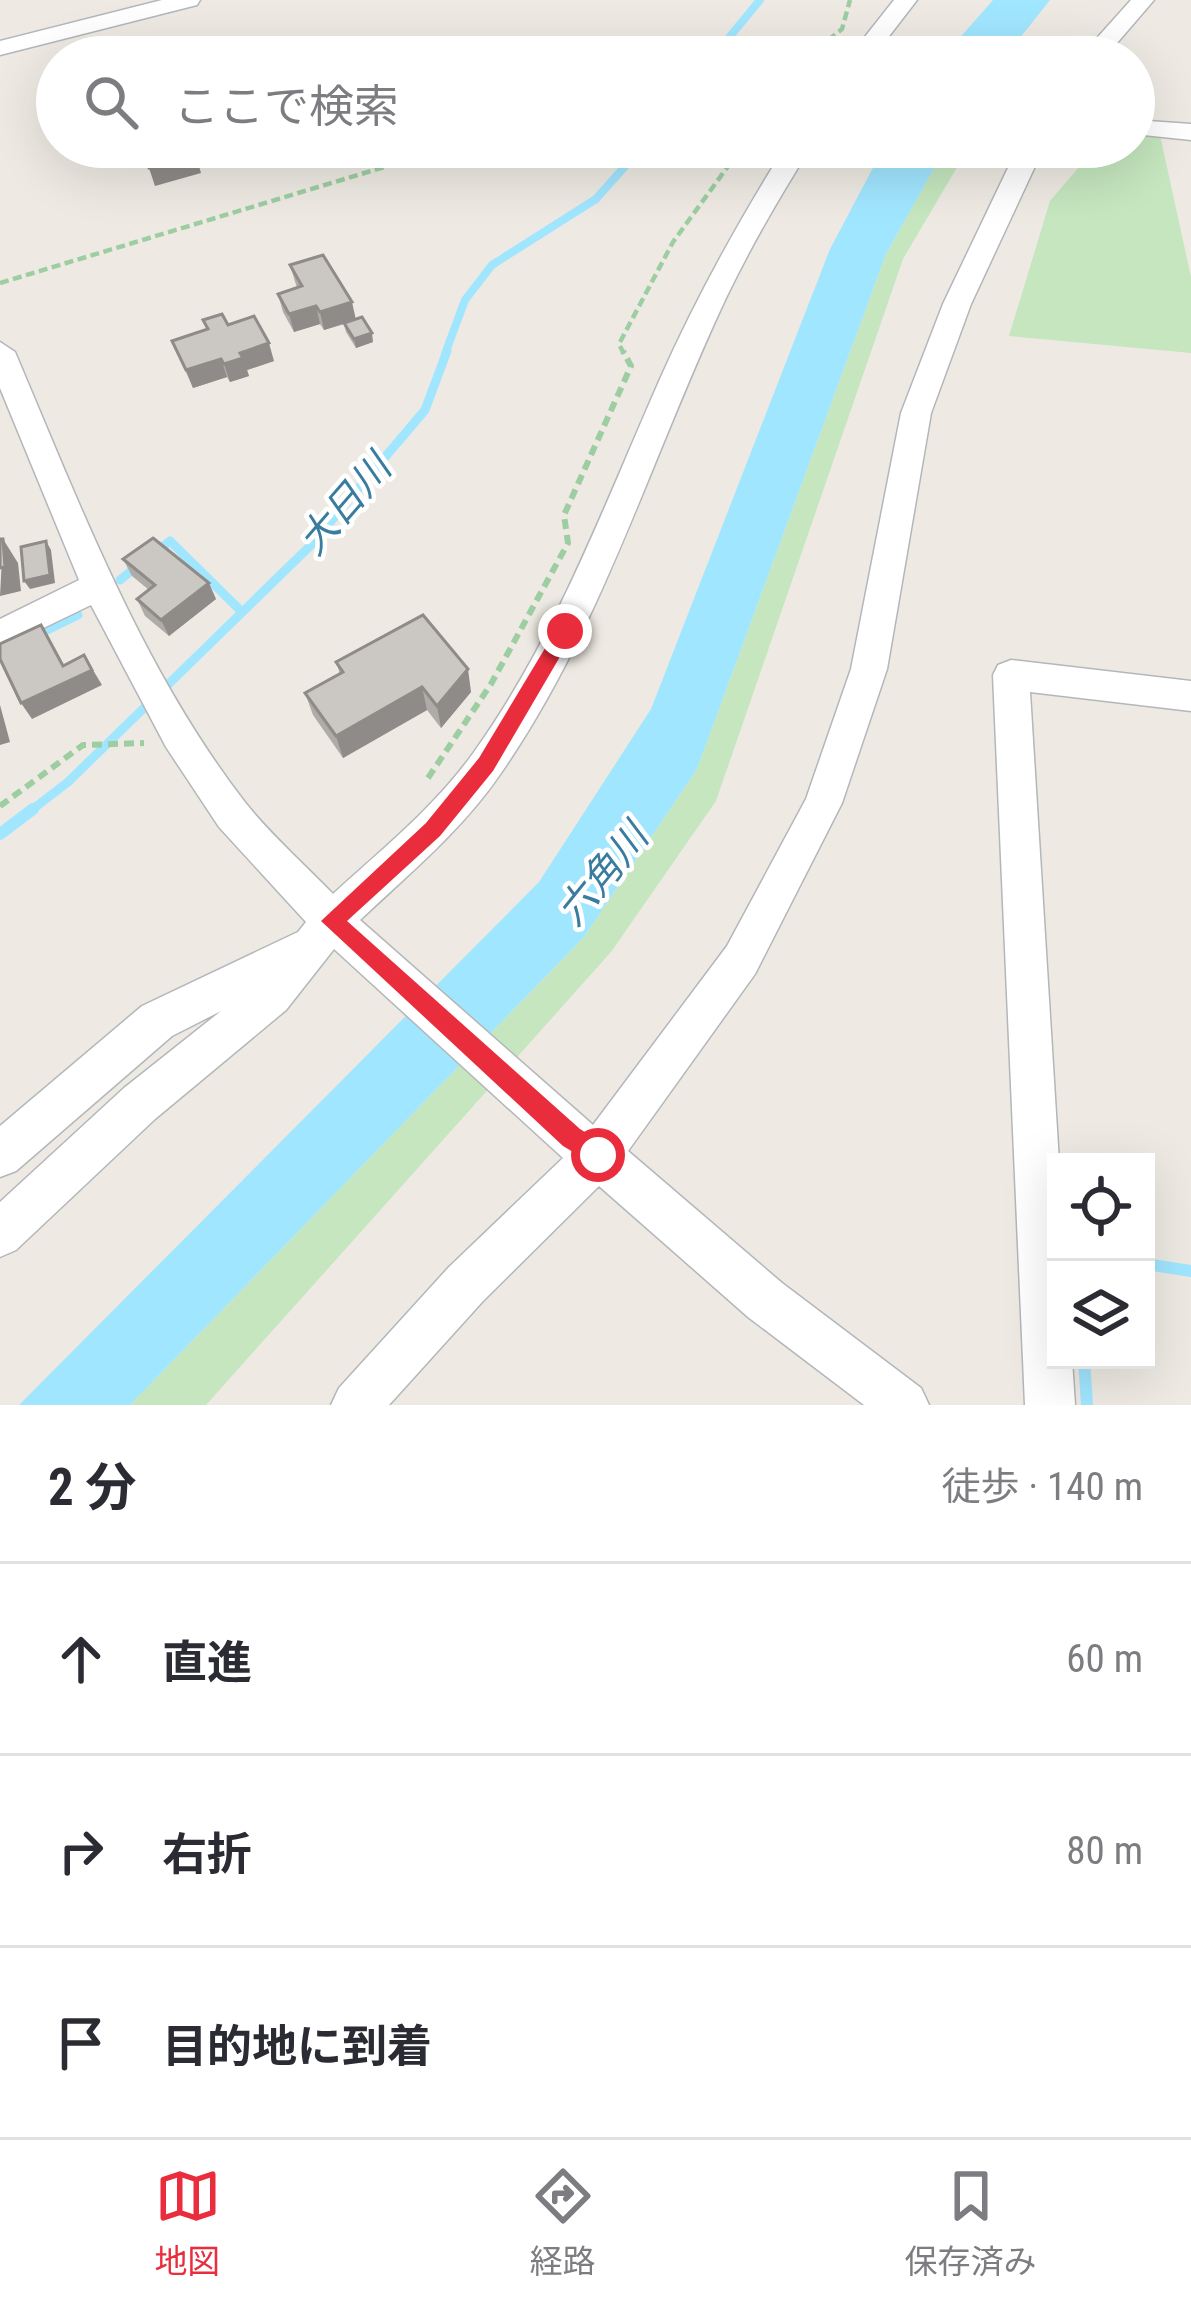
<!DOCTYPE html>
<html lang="ja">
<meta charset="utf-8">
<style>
:root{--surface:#fff;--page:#f7f7f7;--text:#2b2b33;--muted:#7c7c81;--line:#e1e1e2;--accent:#ea2d3d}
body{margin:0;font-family:"Roboto Condensed","Noto Sans JP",sans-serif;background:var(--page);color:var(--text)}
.controls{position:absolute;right:36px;bottom:36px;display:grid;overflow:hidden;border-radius:0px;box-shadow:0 12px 48px #0002}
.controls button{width:108px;height:108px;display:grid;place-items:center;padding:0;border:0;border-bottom:3px solid var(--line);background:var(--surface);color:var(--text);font:60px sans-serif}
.stop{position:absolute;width:36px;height:36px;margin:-27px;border:9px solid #ea2d3d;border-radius:50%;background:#fff}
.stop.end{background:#ea2d3d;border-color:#fff;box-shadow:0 3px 12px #0008}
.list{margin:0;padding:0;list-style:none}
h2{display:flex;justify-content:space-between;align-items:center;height:156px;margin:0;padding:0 48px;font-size:51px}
h2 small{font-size:39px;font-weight:400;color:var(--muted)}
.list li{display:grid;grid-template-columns:78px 1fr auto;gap:36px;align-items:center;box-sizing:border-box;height:192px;padding:0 48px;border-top:3px solid var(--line)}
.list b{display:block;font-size:45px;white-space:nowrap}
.list em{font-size:39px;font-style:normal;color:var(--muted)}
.icon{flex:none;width:66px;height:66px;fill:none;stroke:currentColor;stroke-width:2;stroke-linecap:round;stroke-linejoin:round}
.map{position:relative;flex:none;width:1191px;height:1405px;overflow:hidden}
.search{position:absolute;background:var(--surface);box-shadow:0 12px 48px #0002;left:36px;right:36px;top:36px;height:132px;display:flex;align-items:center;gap:30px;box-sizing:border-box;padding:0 42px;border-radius:66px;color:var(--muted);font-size:45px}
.sheet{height:732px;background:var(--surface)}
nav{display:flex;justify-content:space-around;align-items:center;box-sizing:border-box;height:168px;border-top:3px solid var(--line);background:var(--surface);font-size:33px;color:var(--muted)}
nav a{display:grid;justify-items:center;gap:6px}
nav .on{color:var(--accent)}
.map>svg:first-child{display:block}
</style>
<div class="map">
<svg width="1191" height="1405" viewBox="0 0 1191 1405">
<rect width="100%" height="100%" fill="#eeeae3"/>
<path fill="#c5e6bf" d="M1134,133L1160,135L1191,277V353L1009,336L1050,201L1096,147H1134Z
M946,147H969L903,259L716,801L611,952L206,1405H130L584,937L697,769L886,254Z"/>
<path fill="#a1e6ff" d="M993,0H1050L1005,57H943Z
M884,147H946L886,254L697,769L584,937L130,1405H19L539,882L651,709L830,249Z"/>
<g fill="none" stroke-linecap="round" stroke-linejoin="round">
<path stroke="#a1e6ff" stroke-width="8" d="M713,57L760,0
M445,354L465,300L492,265L596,199L642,147"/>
<path stroke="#a1e6ff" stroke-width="9" d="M156,552L170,541L242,612
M120,580L141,563
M35,636L78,615
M29,812L68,782L309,547L425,410L447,351"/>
<path stroke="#a1e6ff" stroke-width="12" d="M0,834L33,809
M1146,1264L1191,1271
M1084,1360L1087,1405"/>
<defs>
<path id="street" d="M162,0H200L197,5L0,55V41Z
M894,0H917L873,57H849Z
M1131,0H1154L1105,57H1080Z
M1134,120L1191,124V140L1134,134Z
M785,147H811C780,196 751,246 726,298C651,457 601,630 499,776C461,831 409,874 360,920L593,1125L727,946L806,799L851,669L901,413L943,304L1018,147H1044L971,304L931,413L887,669L842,803L755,974L628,1151L782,1283L921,1388L929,1405H864L748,1317L599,1186L483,1301L389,1405H331L339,1388L449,1267L563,1158L334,949L286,1010L155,1119L16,1250L0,1257V1202L124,1088L221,1011L172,1036L16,1171L0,1177V1126L142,1006L298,932L306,922L219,827L166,747L91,605L0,649V619L79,580L0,388V342L15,352C80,505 141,667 244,801C270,834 303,863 333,894C382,849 435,807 474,752C555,639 604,506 660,379C696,298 738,222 785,147Z
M1011,660L1191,681V711L1030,692L1059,1162L1056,1360H1072L1075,1405H1025L993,675L998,665Z"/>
</defs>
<use href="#street" stroke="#b3b7ba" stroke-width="3"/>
<path stroke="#9ccea2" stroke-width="4.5" stroke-dasharray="9 4.5" stroke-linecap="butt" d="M807,57L842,29L850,0
M0,283L434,152
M624,354L619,344L673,242L742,147"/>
<path stroke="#9ccea2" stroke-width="6" stroke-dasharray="10 6" stroke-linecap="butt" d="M428,778L491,684L568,543L564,515L631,366L623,351
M0,806L83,745L144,743"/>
<use href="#street" fill="#fff" fill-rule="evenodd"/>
</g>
<path fill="#afaba7" d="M290,265L355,319L373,342L356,348L346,332L344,324L324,330L320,324L294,332L283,312L278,294L297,288Z
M203,320L228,325L274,361L247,370L249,376L230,382L227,377L193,388L172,341L207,329Z
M123,559L216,599L169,636L145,616L137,599L149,590L132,576Z
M336,662L471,692L441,728L427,710L343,758L313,715L305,693L340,674Z"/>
<path fill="#8e8b88" d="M196,155L201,173L155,186L149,168Z
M352,302L356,320L324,330L320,312Z
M316,306L320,324L294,332L289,314Z
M372,333L373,342L356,348L354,339Z
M269,343L274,361L247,370L249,376L230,382L224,364L240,353Z
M221,359L227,377L193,388L186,370Z
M3,539L18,563L21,591L0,596Z
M46,541L51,550L55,583L30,589L24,581Z
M209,583L216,599L169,636L161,620Z
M41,625L72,679L84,655L102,685L32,719L21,703Z
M468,669L471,692L441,728L437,706Z
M422,687L427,710L343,758L336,736Z
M0,705L10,742L0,745Z"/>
<path fill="#cbc7c2" stroke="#8e8b88" stroke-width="3" d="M166,147H191L196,155L149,168L142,154Z
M323,255L352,302L320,312L316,306L289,314L278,294L302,286L290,265Z
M222,314L228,325L254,316L269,343L240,353L243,358L224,364L221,359L186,370L172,341L208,329L203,320Z
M362,317L372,333L354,339L344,323Z
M153,538L209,583L161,620L137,599L155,585L123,559Z
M0,539H3L5,567L0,568Z
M46,541L50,575L24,581L21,547Z
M423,615L468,669L437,706L422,687L336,736L305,693L343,672L336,662Z
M41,625L63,666L84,655L92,670L21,703L0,659V644Z"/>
<path fill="#ea2d3d" d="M565,623L575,631L493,771L440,836L347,921L580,1129L607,1146V1163L598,1167L563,1146L321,921L426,823L479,758L559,625Z"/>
<g text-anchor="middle" stroke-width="9" stroke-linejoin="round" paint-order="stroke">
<g font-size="39" font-style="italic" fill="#397c9f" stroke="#fff">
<text transform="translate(344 504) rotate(-49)" y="14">大日川</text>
<text transform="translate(602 874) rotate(-51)" y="14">六角川</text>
</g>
</g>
</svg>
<div class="controls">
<button><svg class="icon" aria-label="locate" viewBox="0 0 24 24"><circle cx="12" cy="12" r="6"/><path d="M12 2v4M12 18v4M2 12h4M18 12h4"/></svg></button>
<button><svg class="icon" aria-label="layers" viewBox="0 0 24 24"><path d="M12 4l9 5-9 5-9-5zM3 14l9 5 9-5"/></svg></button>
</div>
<div class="stop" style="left:598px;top:1155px"></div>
<div class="stop end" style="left:565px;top:631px"></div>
<div class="search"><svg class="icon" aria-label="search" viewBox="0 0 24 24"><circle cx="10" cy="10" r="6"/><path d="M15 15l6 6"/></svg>ここで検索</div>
</div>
<section class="sheet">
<h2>2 分<small>徒歩 · 140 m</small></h2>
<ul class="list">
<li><svg class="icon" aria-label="ahead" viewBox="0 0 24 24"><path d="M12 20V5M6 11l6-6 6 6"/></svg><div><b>直進</b></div><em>60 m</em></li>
<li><svg class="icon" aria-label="right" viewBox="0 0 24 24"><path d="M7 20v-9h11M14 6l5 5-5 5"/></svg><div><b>右折</b></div><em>80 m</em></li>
<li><svg class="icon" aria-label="arrive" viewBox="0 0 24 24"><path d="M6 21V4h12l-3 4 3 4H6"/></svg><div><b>目的地に到着</b></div></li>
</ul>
</section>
<nav>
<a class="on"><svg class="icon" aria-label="map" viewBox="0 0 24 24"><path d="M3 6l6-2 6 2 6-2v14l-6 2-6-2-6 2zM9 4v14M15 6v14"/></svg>地図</a>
<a><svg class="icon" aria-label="directions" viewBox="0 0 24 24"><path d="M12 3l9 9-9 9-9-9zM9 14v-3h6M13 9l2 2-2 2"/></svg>経路</a>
<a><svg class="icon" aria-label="saved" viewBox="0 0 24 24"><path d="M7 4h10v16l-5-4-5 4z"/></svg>保存済み</a>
</nav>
